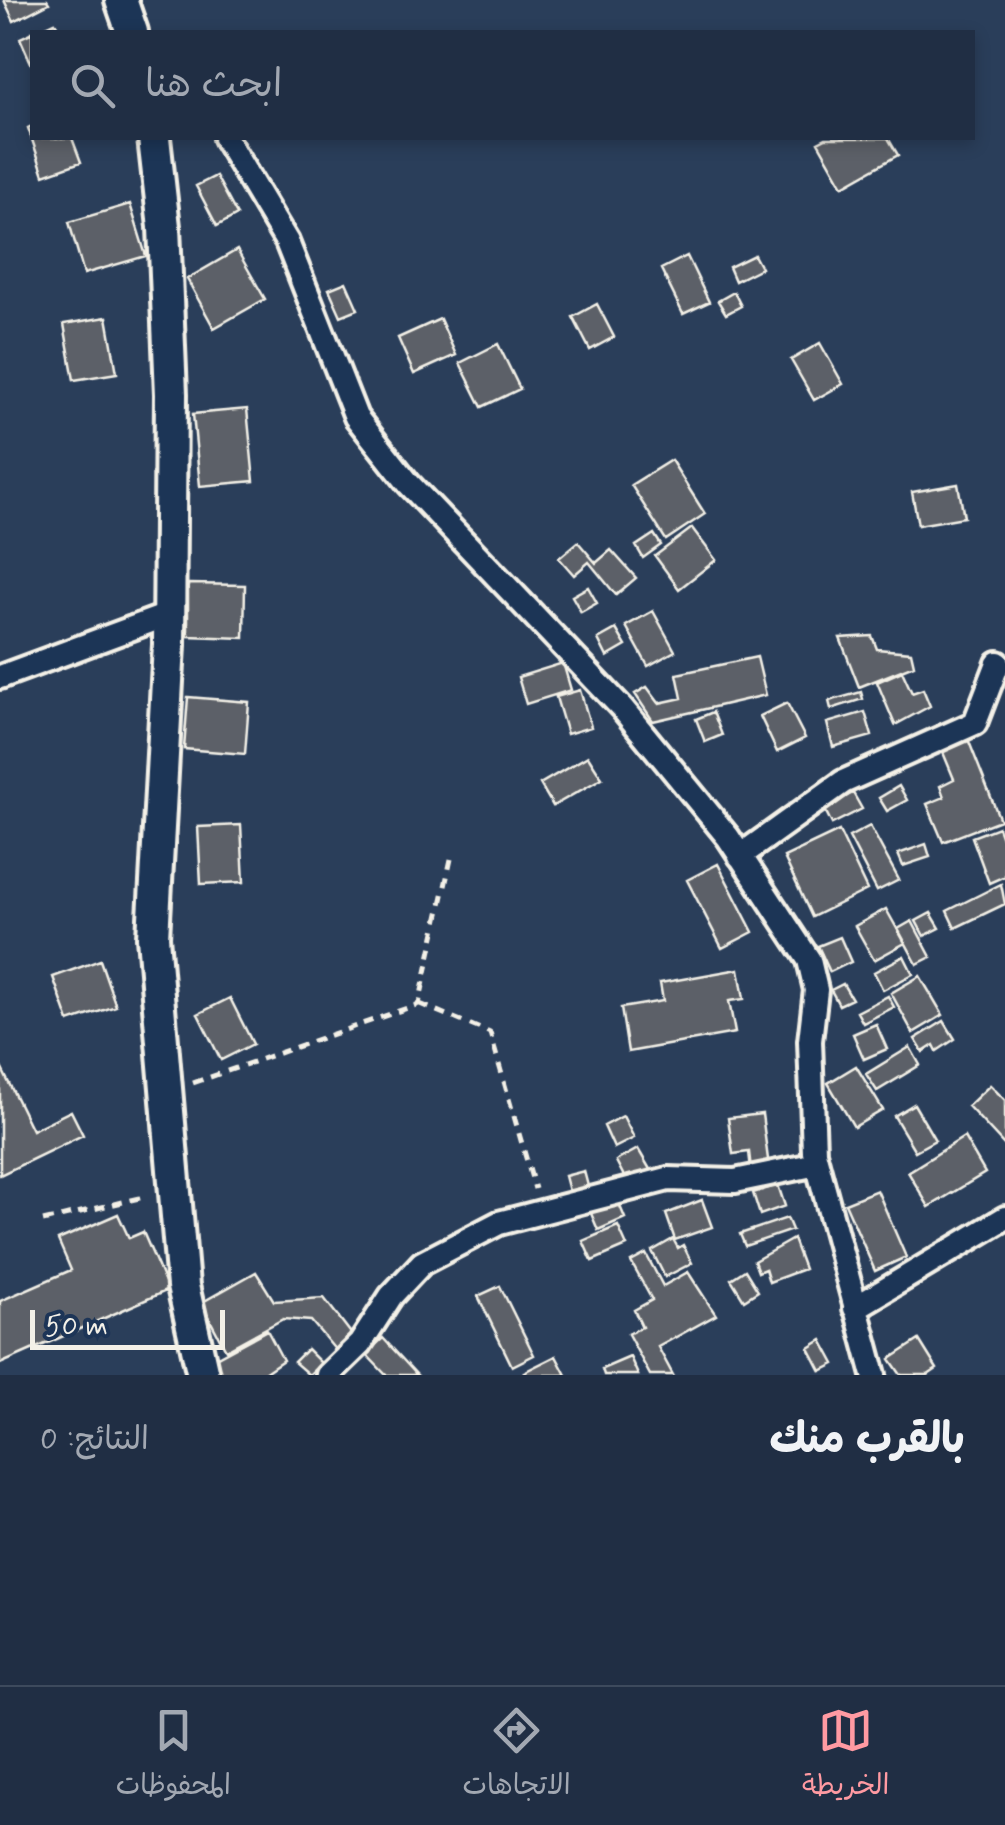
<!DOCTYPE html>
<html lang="ar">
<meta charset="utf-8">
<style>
:root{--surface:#202e44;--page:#2d3a4f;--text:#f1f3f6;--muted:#a2a8b2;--line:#3d4a5d;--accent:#ff9aa2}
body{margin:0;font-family:Mynerve,"Playpen Sans Arabic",sans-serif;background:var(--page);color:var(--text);direction:rtl}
.scale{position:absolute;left:30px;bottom:25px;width:195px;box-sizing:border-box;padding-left:10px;border:5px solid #f4f1e8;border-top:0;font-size:28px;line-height:35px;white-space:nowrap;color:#f4f1e8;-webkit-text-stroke:8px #1d3557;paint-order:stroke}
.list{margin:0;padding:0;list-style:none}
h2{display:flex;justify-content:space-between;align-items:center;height:130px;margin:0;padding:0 40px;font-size:42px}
h2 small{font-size:32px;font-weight:400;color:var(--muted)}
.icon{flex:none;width:55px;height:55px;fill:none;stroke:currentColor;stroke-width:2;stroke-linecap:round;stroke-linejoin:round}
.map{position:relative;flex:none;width:1005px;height:1375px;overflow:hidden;direction:ltr}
.search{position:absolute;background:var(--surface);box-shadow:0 5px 15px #0003;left:30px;right:30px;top:30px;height:110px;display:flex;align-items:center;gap:25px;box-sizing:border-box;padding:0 35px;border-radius:0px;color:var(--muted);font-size:38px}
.sheet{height:310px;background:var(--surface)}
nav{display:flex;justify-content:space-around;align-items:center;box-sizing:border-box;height:140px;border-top:2px solid var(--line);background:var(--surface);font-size:28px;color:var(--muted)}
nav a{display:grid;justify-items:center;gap:5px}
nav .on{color:var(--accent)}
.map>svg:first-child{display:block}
</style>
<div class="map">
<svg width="1005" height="1375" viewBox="0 0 1005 1375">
<rect width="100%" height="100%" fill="#2a3e5a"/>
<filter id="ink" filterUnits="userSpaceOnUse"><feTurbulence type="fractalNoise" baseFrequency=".01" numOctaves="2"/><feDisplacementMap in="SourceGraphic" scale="20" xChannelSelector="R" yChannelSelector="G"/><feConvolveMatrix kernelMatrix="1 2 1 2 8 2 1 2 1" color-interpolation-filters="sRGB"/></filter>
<g filter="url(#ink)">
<path fill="#5c6167" stroke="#f4f1e8" stroke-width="2.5" d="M4,0H47L49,3L14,21Z
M55,22L60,32H32V65L20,38Z
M32,126V138H72L81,162L44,175L28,128Z
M826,138H888L898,155L843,186L818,142Z
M216,176L237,215L217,226L196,186Z
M130,204L146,256L84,274L69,222Z
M237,250L265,299L214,328L187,279Z
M754,255L761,268L735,281L729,267Z
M687,256L709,302L683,314L661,269Z
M346,282L358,309L341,316L329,289Z
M734,292L741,306L726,314L718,301Z
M597,304L614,337L590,350L573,317Z
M107,317L117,373L74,380L64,324Z
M440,319L456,355L414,374L398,338Z
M820,343L843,384L814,400L791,360Z
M498,344L520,389L482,407L460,363Z
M247,409L254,481L200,486L193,414Z
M671,460L705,514L666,540L631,485Z
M958,484L964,517L918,525L912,492Z
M692,528L716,560L679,589L655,556Z
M654,534L661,545L643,558L636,546Z
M578,542L596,563L611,550L636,578L616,595L589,562L574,575L559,558Z
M188,584L245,585L244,638L188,636Z
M588,587L597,603L581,612L572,596Z
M653,611L675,651L648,666L626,626Z
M616,629L626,646L607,657L598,639Z
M872,636L877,649L911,652L914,665L859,687L840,638Z
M757,657L766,695L653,721L635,694L647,687L659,703L682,698L677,674Z
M563,663L571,690L526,704L518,677Z
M902,671L912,693L923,689L930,706L895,725L877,682Z
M580,690L591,727L567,734L556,697Z
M861,692L863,699L831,709L829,701Z
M188,697L249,702L245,754L184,749Z
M787,703L805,738L777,752L760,716Z
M713,712L722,735L705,742L696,719Z
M865,712L872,736L833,747L827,723Z
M968,739L1000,820L943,842L927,804L944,797L940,786L954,779L942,750Z
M588,756L602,778L553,806L540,784Z
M899,786L907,800L887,811L879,798Z
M853,793L862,809L832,824L824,808Z
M241,825L244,882L201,884L198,827Z
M870,826L899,880L877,891L849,837Z
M998,827L1005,846V876L989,883L972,837Z
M839,831L867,890L812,917L784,857Z
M926,844L930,857L903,866L898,854Z
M718,864L753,932L722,948L687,880Z
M1001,884L1005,904L955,928L947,911Z
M886,909L905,943L874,960L855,926Z
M931,913L940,928L924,936L916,921Z
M912,921L931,957L917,964L898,929Z
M840,937L851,962L830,972L818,946Z
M904,956L913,974L883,990L874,972Z
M100,960L116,1006L69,1022L53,977Z
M739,969L744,999L729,1001L735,1033L628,1052L621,1008L663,1001L660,983Z
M920,976L943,1015L913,1033L891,993Z
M843,984L852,999L839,1005L831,990Z
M888,996L894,1007L863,1023L857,1012Z
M230,998L253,1044L221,1060L198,1014Z
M944,1021L955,1039L937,1051L934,1045L923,1052L915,1039Z
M876,1024L887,1049L864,1059L853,1034Z
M910,1047L920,1065L877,1091L866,1074Z
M0,1065L32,1130L71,1111L83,1135L0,1175Z
M856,1066L883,1110L854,1127L828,1083Z
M990,1085L1005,1100V1146L968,1106Z
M914,1104L935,1140L915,1151L894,1116Z
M762,1114L769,1167L751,1169L749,1152L733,1154L728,1118Z
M623,1116L634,1138L614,1148L604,1126Z
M964,1137L985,1173L929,1207L908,1172Z
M638,1149L651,1171L628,1184L616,1161Z
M584,1171L589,1190L570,1195L565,1176Z
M778,1185L785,1206L760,1215L753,1193Z
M877,1190L906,1257L875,1271L845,1203Z
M617,1199L625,1218L598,1230L590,1211Z
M702,1200L712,1227L675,1240L666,1214Z
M118,1214L129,1238L143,1232L168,1290L0,1364V1301L71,1270L58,1240Z
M787,1218L792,1230L745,1246L740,1234Z
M618,1226L627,1246L592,1261L583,1241Z
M673,1239L678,1248L683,1245L692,1263L665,1277L652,1251Z
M793,1239L804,1269L769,1282L765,1269L758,1272L754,1261Z
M646,1254L663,1286L688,1272L716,1315L658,1347L673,1375H650L628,1334L642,1327L634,1310L652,1300L631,1262Z
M745,1270L758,1291L744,1300L731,1279Z
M256,1272L274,1301L324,1298L353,1336L337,1352L311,1321L283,1319L226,1350L201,1303Z
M500,1286L534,1355L512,1366L478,1296Z
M267,1330L283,1360L261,1375H220L212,1360Z
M383,1338L417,1375H386L366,1354Z
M822,1340L835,1364L821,1371L809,1348Z
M919,1340L937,1369L928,1375H901L890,1359Z
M307,1349L321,1363L309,1375L294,1362Z
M556,1356L566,1375H526L524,1372Z
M630,1357L638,1375H604L602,1369Z"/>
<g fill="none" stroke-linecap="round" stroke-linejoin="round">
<defs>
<path id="minor" d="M225,138L287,242L356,417L409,484L622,708L728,837L809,960L816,990L810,1041L814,1152L874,1375
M0,677L170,614
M740,856L843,782L975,723L998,663
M855,1308L1005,1218
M328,1375L360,1344L391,1296L422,1263L499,1223L668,1179L735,1181L817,1164"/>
<path id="tertiary" d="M121,0L132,32
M154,138L164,227L171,394L169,645L153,937L183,1286L203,1375"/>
</defs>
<use href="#minor" stroke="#f4f1e8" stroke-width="30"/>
<use href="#tertiary" stroke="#f4f1e8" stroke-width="38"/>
<path stroke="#f4f1e8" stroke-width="5" stroke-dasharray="10 8" stroke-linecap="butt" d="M420,1004L490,1033L535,1189
M193,1083L419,1004L451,859
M43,1221L148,1196"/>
<use href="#minor" stroke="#1d3557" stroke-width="22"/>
<use href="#tertiary" stroke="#1d3557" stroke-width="30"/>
</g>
</g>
</svg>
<div class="scale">50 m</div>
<div class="search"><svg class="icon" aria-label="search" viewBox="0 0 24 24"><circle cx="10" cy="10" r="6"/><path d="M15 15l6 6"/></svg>ابحث هنا</div>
</div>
<section class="sheet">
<h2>بالقرب منك<small>النتائج: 0</small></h2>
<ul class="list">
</ul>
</section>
<nav>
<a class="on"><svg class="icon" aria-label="map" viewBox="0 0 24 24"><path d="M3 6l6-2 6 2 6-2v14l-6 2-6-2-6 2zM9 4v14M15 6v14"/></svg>الخريطة</a>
<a><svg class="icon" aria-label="directions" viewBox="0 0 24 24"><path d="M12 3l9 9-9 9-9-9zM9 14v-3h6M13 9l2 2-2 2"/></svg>الاتجاهات</a>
<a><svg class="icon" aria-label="saved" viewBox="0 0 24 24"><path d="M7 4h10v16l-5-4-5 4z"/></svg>المحفوظات</a>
</nav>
